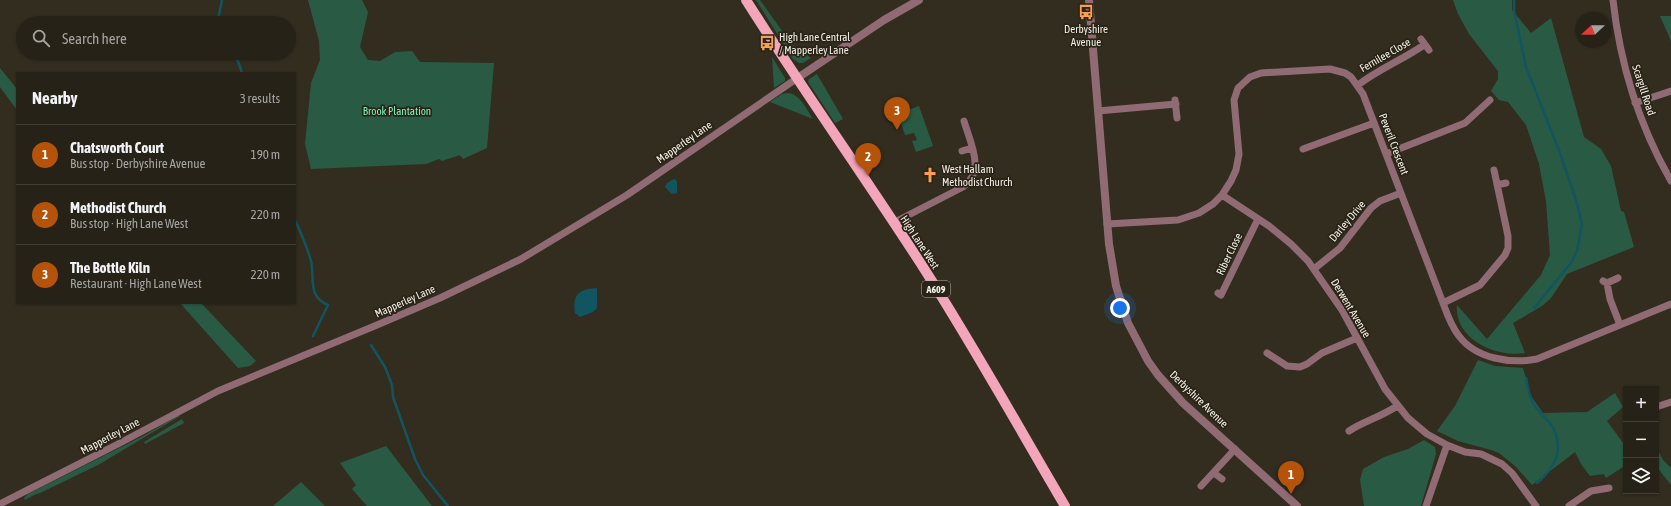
<!DOCTYPE html>
<meta charset="utf-8">
<style>
:root{--surface:#262218;--page:#2e2a21;--text:#f1f3f6;--muted:#a4a4a2;--line:#423f37;--accent:#b45309}
body{margin:0;font-family:"Asap Condensed",sans-serif;background:var(--page);color:var(--text)}
.controls{position:absolute;right:12px;bottom:12px;display:grid;overflow:hidden;border-radius:0px;box-shadow:0 1px 3px #0004}
.controls button{width:36px;height:36px;display:grid;place-items:center;padding:0;border:0;border-bottom:1px solid var(--line);background:var(--surface);color:var(--text);font:20px sans-serif}
.compass{position:absolute;left:1575px;top:12px;width:36px;height:36px;border-radius:50%;background:var(--surface);box-shadow:0 1px 3px #0004;rotate:248deg}
.you{position:absolute;left:1120px;top:308px;width:14px;height:14px;margin:-10px;border:3px solid #fff;border-radius:50%;background:#1a73e8;box-shadow:0 0 0 6px #1a73e833}
.badge{display:grid;place-items:center;width:26px;height:26px;border-radius:50%;background:var(--accent);color:#fff;font-size:13px;font-weight:700}
.pin{position:absolute;translate:-50% -33px;filter:drop-shadow(0 1px 2px #0008)}
.pin::after{content:'';position:absolute;top:21px;width:14px;height:12px;background:inherit;clip-path:polygon(0 0,100% 0,50% 100%)}
.list{margin:0;padding:0;list-style:none}
h2{display:flex;justify-content:space-between;align-items:center;height:52px;margin:0;padding:0 16px;font-size:17px}
h2 small{font-size:13px;font-weight:400;color:var(--muted)}
.list li{display:grid;grid-template-columns:26px 1fr auto;gap:12px;align-items:center;box-sizing:border-box;height:60px;padding:0 16px;border-top:1px solid var(--line)}
.list b{display:block;font-size:15px;white-space:nowrap}
.list p{margin:0;font-size:13px;white-space:nowrap;color:var(--muted)}
.list em{font-size:13px;font-style:normal;color:var(--muted)}
.icon{flex:none;width:22px;height:22px;fill:none;stroke:currentColor;stroke-width:2;stroke-linecap:round;stroke-linejoin:round}
.map{position:relative;flex:none;width:1671px;height:506px;overflow:hidden}
.search{position:absolute;background:var(--surface);box-shadow:0 1px 3px #0004;left:16px;top:16px;width:280px;height:44px;display:flex;align-items:center;gap:10px;box-sizing:border-box;padding:0 14px;border-radius:22px;color:var(--muted);font-size:15px}
.panel{position:absolute;background:var(--surface);box-shadow:0 1px 3px #0004;left:16px;top:72px;width:280px;height:232px;border-radius:0px}
.map>svg:first-child{display:block}
</style>
<div class="map">
<svg width="1671" height="506" viewBox="0 0 1671 506">
<rect width="100%" height="100%" fill="#332d20"/>
<path fill="#295b44" d="M308,0H362L368,12L360,47L368,60L380,61L395,52L412,51L420,62L494,63L487,148L463,159L460,155L442,161L439,159L426,164L311,169L305,144L311,83L320,60L319,41Z
M756,0H760L792,45L811,58L803,63H799L793,59Z
M1453,0H1512V10L1531,33L1551,18L1584,137L1601,149L1611,166L1621,211L1624,212L1634,247L1567,274L1551,298L1542,306L1513,323L1525,353C1496,358 1454,339 1457,305L1487,339L1541,275L1550,255L1546,201L1539,164L1526,125L1508,102L1499,100L1491,91L1498,79V71L1469,34L1458,14Z
M1660,16H1671V41Z
M772,57L785,78V81L774,88Z
M0,68L17,89V110L0,87Z
M817,74L843,119L835,123L808,82L809,79Z
M788,93C800,94 807,110 813,119L770,102L782,94Z
M919,106L933,146L916,152L912,141L917,140L914,133L905,135L899,117H901L900,113Z
M180,303H201L256,361L250,366L238,368Z
M1478,360L1495,366L1523,368L1531,396L1543,413L1587,412L1615,393L1623,407L1607,421L1626,447V465L1606,478L1604,474L1590,476L1581,464L1575,452L1532,485L1515,466L1499,453L1491,450L1458,441L1437,431L1455,406Z
M179,415L180,416L98,465L40,493L34,495L25,500L24,498L28,494L143,436Z
M182,419L184,423L145,444L144,442Z
M1424,440L1435,447L1436,454L1421,506H1364L1360,480L1363,469L1384,457L1408,449Z
M386,446L432,506H367L352,489L356,485L340,463Z
M1656,446L1663,460L1671,468V485L1656,466Z
M301,482L325,506H273Z"/>
<path fill="#115560" d="M674,179L677,181V193L672,194L665,187L667,183Z
M597,288V308L593,312L580,317L575,313C572,294 580,289 597,288Z"/>
<g fill="none" stroke-linecap="round" stroke-linejoin="round">
<path stroke="#115560" stroke-width="2.5" d="M1514,0V10L1526,67L1560,153L1576,200L1582,224L1577,251L1571,263L1534,308
M219,23L218,20L222,0
M230,53L238,61L242,73
M295,220C301,233 307,247 311,261C315,279 307,296 328,305L313,336
M371,345L385,367L392,385L393,397L415,459L423,475L448,506
M1526,378C1528,387 1529,397 1534,405C1540,414 1551,421 1555,432C1564,453 1552,470 1537,483"/>
<path stroke="#906b74" stroke-width="7" d="M1613,0C1620,64 1639,125 1671,181
M1421,39L1429,50
M1358,85C1379,69 1402,60 1424,45
M1175,100L1177,118
M1635,103L1671,91
M1098,111L1176,104
M1303,149L1374,123
M962,151L972,148
M1386,154L1465,123L1490,100
M1497,185L1506,183
M1222,195L1269,226L1291,244L1308,261L1342,310L1385,389L1408,418L1427,434L1447,445L1465,452L1481,454L1502,464L1512,473L1536,506
M893,223L963,187C986,171 970,142 964,121
M1107,224L1178,220L1199,213L1213,204L1222,195L1231,181L1236,170L1239,154L1234,100L1238,88L1250,77L1261,73L1330,69L1345,73L1351,77L1363,94L1443,303C1447,314 1451,326 1459,336C1476,359 1511,364 1537,359L1671,304
M1314,269L1340,248L1371,208L1380,201L1401,193
M1603,281L1607,283L1618,278
M1607,283L1610,299L1620,325
M1218,293L1221,295L1258,219
M1443,303L1480,285L1505,255L1508,248V236L1494,170
M1267,353L1287,366L1300,367L1307,364L1322,353L1357,338
M1656,407L1671,402
M1349,431C1364,421 1381,417 1397,406
M1214,473L1222,479
M1201,486L1235,449
M0,504L118,444L218,391L377,325L440,298L521,259L627,195L796,79
M1426,506L1447,445
M1569,506L1591,491L1609,488"/>
<path stroke="#906b74" stroke-width="8" d="M1089,0L1109,244L1116,286L1128,323L1148,361L1158,375L1183,403L1297,506
M796,79L884,20L919,0"/>
<path stroke="#f3a6b9" stroke-width="10" d="M746,0C803,90 865,177 923,267C973,345 1018,426 1065,506"/>
</g>
<defs>
<symbol id="bus-bare" viewBox="-9 -9 18 18"><path d="M-5-6H5V4H4V6H2V4H-2V6H-4V4H-5ZM-3.5-4V0h7V-4ZM-3.5 1.2v1.5H-2V1.2ZM2 1.2v1.5H3.5V1.2Z" fill="#fa9f4e" stroke="#292417" stroke-width="2.5" paint-order="stroke"/></symbol>
<symbol id="church-bare" viewBox="-9 -9 18 18"><path d="M-1.2-6h2.4v3.5h3.3v2.4h-3.3V6h-2.4V-.1h-3.3v-2.4h3.3Z" fill="#fa9f4e" stroke="#292417" stroke-width="2.5" paint-order="stroke"/></symbol>
</defs>
<g fill-rule="evenodd">
<use href="#bus-bare" x="1075" y="1" width="22" height="22"/>
<use href="#bus-bare" x="756" y="32" width="22" height="22"/>
<use href="#church-bare" x="919" y="164" width="22" height="22"/>
</g>
<g text-anchor="middle" stroke-width="3.5" stroke-linejoin="round" paint-order="stroke">
<rect fill="#292417" stroke="#b7b3a9" stroke-width="1" x="922" y="281" width="28" height="16" rx="3"/>
<g font-size="10" font-weight="bold" fill="#f4f0e7">
<text x="936" y="293">A609</text>
</g>
<g font-size="11" fill="#f4f0e7" stroke="#292417" text-anchor="start">
<text x="1086" y="33" text-anchor="middle">Derbyshire<tspan x="1086" dy="13">Avenue</tspan></text>
<text x="779" y="41">High Lane Central<tspan x="779" dy="13">/ Mapperley Lane</tspan></text>
<text x="942" y="173">West Hallam<tspan x="942" dy="13">Methodist Church</tspan></text>
</g>
<g font-size="11" fill="#f4f0e7" stroke="#292417">
<text transform="translate(1385 55) rotate(-30)" y="4">Fernilee Close</text>
<text transform="translate(1644 90) rotate(72)" y="4">Scargill Road</text>
<text transform="translate(684 142) rotate(-35)" y="4">Mapperley Lane</text>
<text transform="translate(1394 144) rotate(69)" y="4">Peveril Crescent</text>
<text transform="translate(1347 221) rotate(-50)" y="4">Darley Drive</text>
<text transform="translate(920 242) rotate(57)" y="4">High Lane West</text>
<text transform="translate(1229 254) rotate(-64)" y="4">Riber Close</text>
<text transform="translate(405 301) rotate(-24)" y="4">Mapperley Lane</text>
<text transform="translate(1351 308) rotate(59)" y="4">Derwent Avenue</text>
<text transform="translate(1199 399) rotate(44)" y="4">Derbyshire Avenue</text>
<text transform="translate(110 436) rotate(-28)" y="4">Mapperley Lane</text>
</g>
<g font-size="11" fill="#79f6bc" stroke="#292417">
<text x="397" y="115">Brook Plantation</text>
</g>
</g>
</svg>
<div class="controls">
<button>+</button>
<button>−</button>
<button><svg class="icon" aria-label="layers" viewBox="0 0 24 24"><path d="M12 4l9 5-9 5-9-5zM3 14l9 5 9-5"/></svg></button>
</div>
<svg class="compass" viewBox="-18 -18 36 36"><path d="M0-13l5 13h-10z" fill="#e53935"/><path d="M0 13l5-13h-10z" fill="#a4a4a2"/></svg>
<div class="you"></div>
<div class="pin badge" style="left:1291px;top:494px">1</div>
<div class="pin badge" style="left:868px;top:176px">2</div>
<div class="pin badge" style="left:897px;top:130px">3</div>
<div class="search"><svg class="icon" aria-label="search" viewBox="0 0 24 24"><circle cx="10" cy="10" r="6"/><path d="M15 15l6 6"/></svg>Search here</div>
<section class="panel">
<h2>Nearby<small>3 results</small></h2>
<ul class="list">
<li><span class="badge">1</span><div><b>Chatsworth Court</b><p>Bus stop · Derbyshire Avenue</p></div><em>190 m</em></li>
<li><span class="badge">2</span><div><b>Methodist Church</b><p>Bus stop · High Lane West</p></div><em>220 m</em></li>
<li><span class="badge">3</span><div><b>The Bottle Kiln</b><p>Restaurant · High Lane West</p></div><em>220 m</em></li>
</ul>
</section>
</div>
